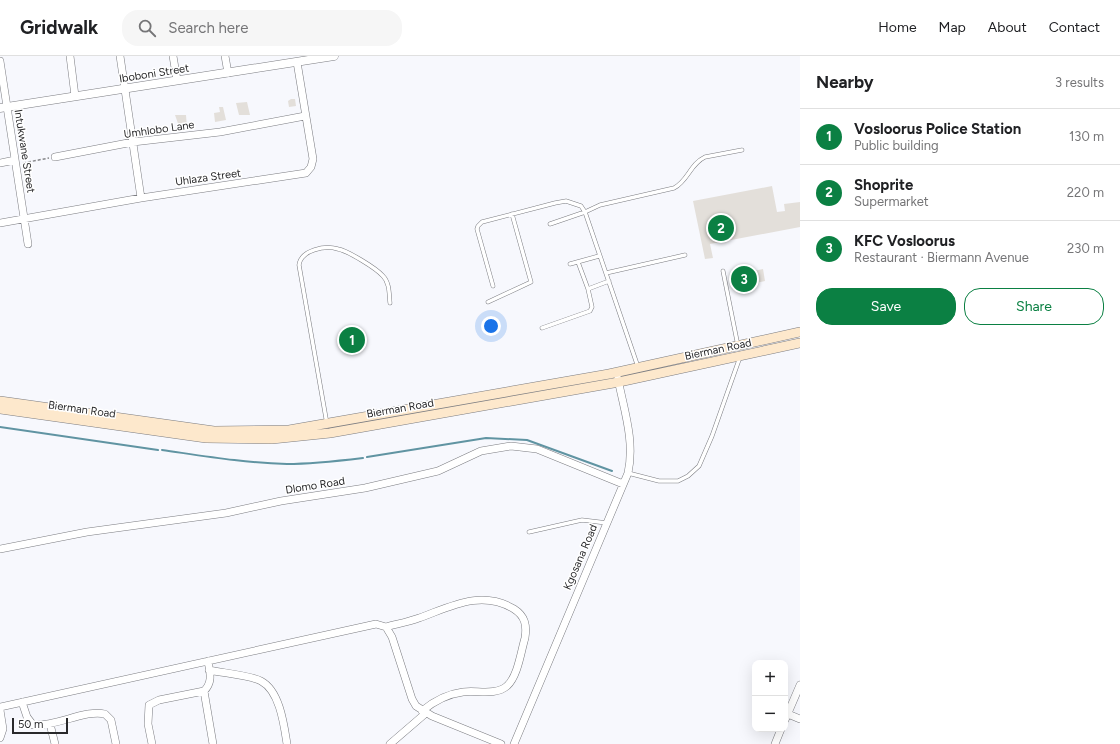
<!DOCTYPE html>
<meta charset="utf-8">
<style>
:root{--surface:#fff;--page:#f6f6f6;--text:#202124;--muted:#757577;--line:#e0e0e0;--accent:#0b8043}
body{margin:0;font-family:Figtree,sans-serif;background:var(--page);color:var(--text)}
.controls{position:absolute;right:12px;bottom:12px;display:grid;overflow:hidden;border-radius:8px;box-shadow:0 4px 16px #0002}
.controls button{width:36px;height:36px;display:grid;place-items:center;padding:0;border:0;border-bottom:1px solid var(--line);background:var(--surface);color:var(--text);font:20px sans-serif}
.scale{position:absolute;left:12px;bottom:10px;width:56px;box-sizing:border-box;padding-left:4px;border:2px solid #29292b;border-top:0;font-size:11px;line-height:14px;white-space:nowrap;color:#29292b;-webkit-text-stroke:3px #fff;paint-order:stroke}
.you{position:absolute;left:491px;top:270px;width:14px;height:14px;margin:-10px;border:3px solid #fff;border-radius:50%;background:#1a73e8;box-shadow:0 0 0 6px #1a73e833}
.badge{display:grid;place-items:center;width:26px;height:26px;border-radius:50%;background:var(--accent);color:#fff;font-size:13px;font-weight:700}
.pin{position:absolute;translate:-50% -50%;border:2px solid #fff;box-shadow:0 1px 4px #0006}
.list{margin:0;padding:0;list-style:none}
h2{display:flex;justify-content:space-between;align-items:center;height:52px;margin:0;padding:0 16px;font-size:17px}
h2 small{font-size:13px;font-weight:400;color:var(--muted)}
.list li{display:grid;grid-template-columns:26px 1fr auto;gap:12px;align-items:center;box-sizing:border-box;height:56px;padding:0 16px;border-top:1px solid var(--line)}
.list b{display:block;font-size:15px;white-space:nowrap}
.list p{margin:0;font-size:13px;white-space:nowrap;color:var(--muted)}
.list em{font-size:13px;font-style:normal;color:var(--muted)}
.actions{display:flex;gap:8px;padding:12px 16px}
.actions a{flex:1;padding:9px 0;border:1px solid var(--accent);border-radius:16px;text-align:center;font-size:14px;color:var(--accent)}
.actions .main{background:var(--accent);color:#fff}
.icon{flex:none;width:22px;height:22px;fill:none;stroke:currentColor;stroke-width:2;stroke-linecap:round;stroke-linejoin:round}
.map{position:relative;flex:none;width:800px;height:688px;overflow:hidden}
header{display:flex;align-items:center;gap:24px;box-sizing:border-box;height:56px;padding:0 20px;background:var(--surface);border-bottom:1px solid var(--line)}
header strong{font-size:19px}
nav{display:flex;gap:22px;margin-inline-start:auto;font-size:14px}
.search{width:280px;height:36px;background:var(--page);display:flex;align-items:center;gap:10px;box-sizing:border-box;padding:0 14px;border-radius:16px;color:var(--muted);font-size:15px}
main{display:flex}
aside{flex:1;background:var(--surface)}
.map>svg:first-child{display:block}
</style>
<header>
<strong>Gridwalk</strong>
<div class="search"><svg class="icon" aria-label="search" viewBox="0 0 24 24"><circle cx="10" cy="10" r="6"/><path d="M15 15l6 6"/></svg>Search here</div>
<nav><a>Home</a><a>Map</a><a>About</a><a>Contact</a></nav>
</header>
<main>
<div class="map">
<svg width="800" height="688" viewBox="0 0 800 688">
<rect width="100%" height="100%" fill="#f7f8fd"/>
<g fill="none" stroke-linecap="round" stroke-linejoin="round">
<path stroke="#6094a2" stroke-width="2" d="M0,371L158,394
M162,394C204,400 245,407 287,408C312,408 338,405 363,402
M367,401L486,382L527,384L612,415"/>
</g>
<path fill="#e3dfda" d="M291,43H295L296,50L289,51L288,45Z
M247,46L250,59H239L236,47Z
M219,51H223L226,64L215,66L214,57L220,56Z
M175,59H186L187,72L180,73Z
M772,130L777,156L785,155L784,148L800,146V171L710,188L713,202L705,203L693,145Z
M763,213L765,225L741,230L739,218Z"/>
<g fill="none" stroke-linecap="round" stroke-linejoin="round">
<defs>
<path id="service" d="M578,206L588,233L609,225
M570,208L599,200
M723,215L738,290
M606,217L685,199
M493,230L477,173L478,170L482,166L555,147L566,145L581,150L585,156L550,168
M488,246L531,226L512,158
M542,272L590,255L592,251L588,233
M638,311L585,156L600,149L674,132C688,125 690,108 705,101L742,94
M327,368L299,209C301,194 325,189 338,193C348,195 376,212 383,220C390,227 389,239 390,247
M628,417L659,425H678L688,420L699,410L712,380L740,301
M529,476L582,464L607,467"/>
<path id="minor" d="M70,0L75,40
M120,0L141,142
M173,0L177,24
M225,0L228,17
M0,5L28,188
M55,101L133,86L220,76L305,60
M0,107L15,104
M0,167L141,142L306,117L311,111L313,103L297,6
M0,493L87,476L226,457L281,445L365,432L438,415L481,395L511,390L537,393L623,428
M386,571C397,568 408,566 419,562C450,551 481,533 514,553C525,560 527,569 525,582C521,595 518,620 507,630C495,640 477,634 463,636C447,638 434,645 422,655
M209,614C222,617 250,619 261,625C280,635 284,669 287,688
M204,635L213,688
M22,646L27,661L33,669C55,671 86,653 105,658L111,664L116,688
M0,651L376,568L386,571L392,581L412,643L416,650L432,660L501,688
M0,654L3,673L0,682
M788,658L800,663
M785,664L800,629
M50,668L55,688
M152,688L148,668L149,649L159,644L204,635C213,626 210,617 208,605
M390,688L426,657
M514,688L628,417C635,385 624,354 618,323
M775,688L781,673"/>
<path id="tertiary" d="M0,52L334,0"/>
<path id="secondary" d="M0,345L214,375L289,374L609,318L800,276
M0,353L206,382L272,383L330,377L619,326L800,287"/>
</defs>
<use href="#service" stroke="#7b7c81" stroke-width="4.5"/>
<use href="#minor" stroke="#7b7c81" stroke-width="8"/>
<use href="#tertiary" stroke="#7b7c81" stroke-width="9"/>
<use href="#secondary" stroke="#7b7c81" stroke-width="10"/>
<path stroke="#87888b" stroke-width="1.5" stroke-dasharray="3 2" stroke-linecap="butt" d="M23,107L49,102"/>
<use href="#service" stroke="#fff" stroke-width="3.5"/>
<use href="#minor" stroke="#fff" stroke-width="7"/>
<use href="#tertiary" stroke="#fff" stroke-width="8"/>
<use href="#secondary" stroke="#fde8cc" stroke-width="9"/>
</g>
<g text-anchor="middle" stroke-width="3" stroke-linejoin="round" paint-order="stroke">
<g font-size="11" fill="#29292b" stroke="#fff">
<text transform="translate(154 17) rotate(-9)" y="4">Iboboni Street</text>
<text transform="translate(159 73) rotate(-8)" y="4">Umhlobo Lane</text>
<text transform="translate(25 95) rotate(81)" y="4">Intukwane Street</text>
<text transform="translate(208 121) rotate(-8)" y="4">Uhlaza Street</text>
<text transform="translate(718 293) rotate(-12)" y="4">Bierman Road</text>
<text transform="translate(400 352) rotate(-10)" y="4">Bierman Road</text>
<text transform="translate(82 353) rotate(8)" y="4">Bierman Road</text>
<text transform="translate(315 429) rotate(-9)" y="4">Dlomo Road</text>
<text transform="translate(580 501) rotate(-67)" y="4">Kgosana Road</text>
</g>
</g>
</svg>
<div class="controls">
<button>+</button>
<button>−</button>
</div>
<div class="scale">50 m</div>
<div class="you"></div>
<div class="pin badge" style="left:352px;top:284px">1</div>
<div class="pin badge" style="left:721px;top:172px">2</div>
<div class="pin badge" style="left:744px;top:223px">3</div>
</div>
<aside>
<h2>Nearby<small>3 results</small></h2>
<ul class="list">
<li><span class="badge">1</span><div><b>Vosloorus Police Station</b><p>Public building</p></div><em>130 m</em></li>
<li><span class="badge">2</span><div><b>Shoprite</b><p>Supermarket</p></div><em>220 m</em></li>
<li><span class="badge">3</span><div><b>KFC Vosloorus</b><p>Restaurant · Biermann Avenue</p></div><em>230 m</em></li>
</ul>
<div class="actions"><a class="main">Save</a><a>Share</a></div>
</aside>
</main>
